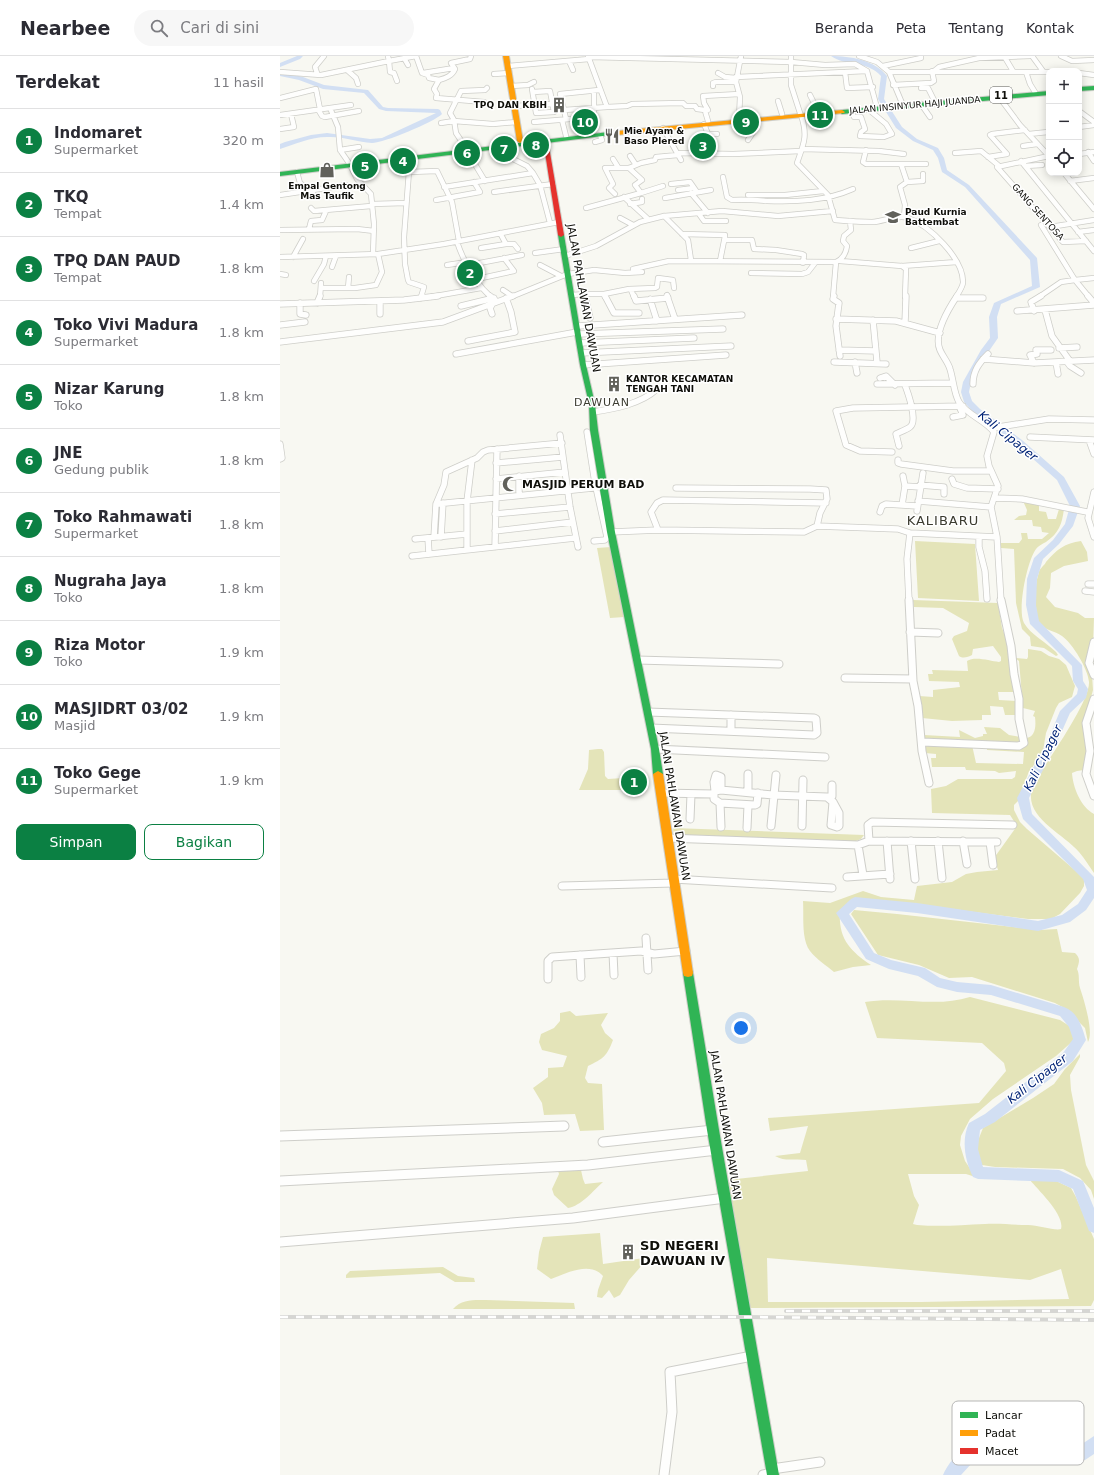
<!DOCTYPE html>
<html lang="id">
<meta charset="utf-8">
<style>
:root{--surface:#fff;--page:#f7f7f7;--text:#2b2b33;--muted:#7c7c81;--line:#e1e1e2;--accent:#0b8043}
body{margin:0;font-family:"DejaVu Sans",sans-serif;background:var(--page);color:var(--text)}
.controls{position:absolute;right:12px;top:12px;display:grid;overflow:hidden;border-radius:8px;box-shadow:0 2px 10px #0003}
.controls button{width:36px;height:36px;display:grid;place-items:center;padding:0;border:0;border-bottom:1px solid var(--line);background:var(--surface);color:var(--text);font:20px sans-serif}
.you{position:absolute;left:461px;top:972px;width:14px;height:14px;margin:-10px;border:3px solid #fff;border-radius:50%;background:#1a73e8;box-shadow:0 0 0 6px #1a73e833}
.badge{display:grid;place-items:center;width:26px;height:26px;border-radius:50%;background:var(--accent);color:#fff;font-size:13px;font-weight:700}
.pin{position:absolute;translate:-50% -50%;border:2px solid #fff;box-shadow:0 1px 4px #0006}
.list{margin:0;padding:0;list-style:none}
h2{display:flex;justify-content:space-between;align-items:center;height:52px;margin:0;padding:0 16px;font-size:17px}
h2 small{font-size:13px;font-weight:400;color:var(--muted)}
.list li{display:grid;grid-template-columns:26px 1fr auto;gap:12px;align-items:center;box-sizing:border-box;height:64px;padding:0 16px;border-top:1px solid var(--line)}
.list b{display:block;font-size:15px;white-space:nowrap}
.list p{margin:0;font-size:13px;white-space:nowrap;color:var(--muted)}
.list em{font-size:13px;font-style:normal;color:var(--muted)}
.actions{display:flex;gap:8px;padding:12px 16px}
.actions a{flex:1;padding:9px 0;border:1px solid var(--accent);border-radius:8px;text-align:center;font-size:14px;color:var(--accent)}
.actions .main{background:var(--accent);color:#fff}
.icon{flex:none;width:22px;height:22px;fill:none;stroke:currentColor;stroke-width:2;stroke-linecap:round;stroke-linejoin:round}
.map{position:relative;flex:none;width:814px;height:1419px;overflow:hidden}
header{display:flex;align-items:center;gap:24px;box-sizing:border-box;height:56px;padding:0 20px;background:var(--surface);border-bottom:1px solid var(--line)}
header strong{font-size:19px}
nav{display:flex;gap:22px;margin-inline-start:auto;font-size:14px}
.search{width:280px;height:36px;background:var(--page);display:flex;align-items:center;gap:10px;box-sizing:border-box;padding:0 14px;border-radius:22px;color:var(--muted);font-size:15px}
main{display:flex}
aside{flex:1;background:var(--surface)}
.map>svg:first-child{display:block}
</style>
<header>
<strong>Nearbee</strong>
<div class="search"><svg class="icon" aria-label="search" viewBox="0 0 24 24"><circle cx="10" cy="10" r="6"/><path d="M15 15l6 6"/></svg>Cari di sini</div>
<nav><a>Beranda</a><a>Peta</a><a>Tentang</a><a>Kontak</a></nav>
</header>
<main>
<aside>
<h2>Terdekat<small>11 hasil</small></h2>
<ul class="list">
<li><span class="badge">1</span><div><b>Indomaret</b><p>Supermarket</p></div><em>320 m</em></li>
<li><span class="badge">2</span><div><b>TKQ</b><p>Tempat</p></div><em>1.4 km</em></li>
<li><span class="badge">3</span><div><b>TPQ DAN PAUD</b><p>Tempat</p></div><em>1.8 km</em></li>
<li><span class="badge">4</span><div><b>Toko Vivi Madura</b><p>Supermarket</p></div><em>1.8 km</em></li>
<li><span class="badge">5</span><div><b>Nizar Karung</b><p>Toko</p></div><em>1.8 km</em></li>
<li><span class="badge">6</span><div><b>JNE</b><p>Gedung publik</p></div><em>1.8 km</em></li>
<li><span class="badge">7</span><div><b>Toko Rahmawati</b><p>Supermarket</p></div><em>1.8 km</em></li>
<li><span class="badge">8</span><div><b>Nugraha Jaya</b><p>Toko</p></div><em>1.8 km</em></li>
<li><span class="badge">9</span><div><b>Riza Motor</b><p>Toko</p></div><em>1.9 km</em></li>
<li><span class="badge">10</span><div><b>MASJIDRT 03/02</b><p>Masjid</p></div><em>1.9 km</em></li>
<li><span class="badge">11</span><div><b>Toko Gege</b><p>Supermarket</p></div><em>1.9 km</em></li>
</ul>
<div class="actions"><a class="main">Simpan</a><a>Bagikan</a></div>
</aside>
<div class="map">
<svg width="814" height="1419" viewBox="0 0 814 1419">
<rect width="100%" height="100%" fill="#f8f8f2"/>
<path fill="#e4e4b9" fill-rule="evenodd" d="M743,445L759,448V455L766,456L768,463H776L779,453H784C782,468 779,477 766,486C762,488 758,490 756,493C747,505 737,554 744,567C751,579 766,586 776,596L778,599L776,600L764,592L751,590L750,581L742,573L736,547L734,493L721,492V487H739L742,483L741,477H747L748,483H762L769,477L762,476L761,471L753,470L752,464H734L739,460L746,459L747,454Z
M635,485L695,488L699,545L638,542Z
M801,485L807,496L808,505L784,510L771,517L770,532L766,541L775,551L798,557L805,562H814L812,619L813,634L803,671L808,694L804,714L797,715L792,717C793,732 801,751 814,758V817C809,810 805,803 799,796C782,776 739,760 754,727C765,708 810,646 809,626C808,613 793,588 782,580C775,575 764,574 758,567C754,561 754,553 754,546C755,536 756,525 759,516C760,512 764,510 766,506C776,494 785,487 801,485Z
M331,491L344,561L330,562L317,492Z
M633,544L718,547L722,572L728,587L735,636H718L719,644L737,645L738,659H725L723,651L710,650L711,659H702V664L672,665L642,662L639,640L653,641V634L680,631L679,626L649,625L648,618H653L652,614L688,615L687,605C695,600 710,605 719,606L721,605V601L713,590L693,593L692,599C688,601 683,603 679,600L672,583L674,580L687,575L689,567L663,552L634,551Z
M748,593L761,595L769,600L779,603L786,609L795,630L792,641L779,647L776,652L766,677L763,695L748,718L738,745L734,749V754L740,766L747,773L804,822V830L800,837L780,858L771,863H748L678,854L575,845L560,854C558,882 569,894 591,909L573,911L554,916C546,909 537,904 530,895C521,883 524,860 523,845L550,847L583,835L601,841L634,844L637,830L672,826L686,818L697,816L718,814L714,802L737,770L730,759L652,757L651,733L666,730L678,723H732L735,721L736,715L719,717L715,715L686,714L685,711H652L651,702H656V698L645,697L644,688L692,689L696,707L743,708L744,696L707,694V690L743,691L745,682C756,682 756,669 755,661L753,660L755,655L743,652L739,605L735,602L747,603L748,601Z
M704,671L720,672L729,679L741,681L740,689L645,684L644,679L680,681L679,674L695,682L703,680V678H707Z
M318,693H322L324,696L325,720L328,723L343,722L344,734H299L308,713L309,694Z
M393,772L584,779L581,783L571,787L394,780Z
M574,854L617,858L760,874L777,873L782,896L795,897C801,903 799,906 797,913C800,919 798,925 800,932C804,944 814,976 808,986L805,972L786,953L775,947L692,921L669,922L639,909L598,899L571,858Z
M690,941L780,964L791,971L795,977L794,984L776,1000L713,1043L690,1063L681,1080L680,1089L685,1105L693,1117L702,1123L686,1118H628L634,1140L639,1149L633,1168L637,1169C661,1171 681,1169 705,1168C719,1167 734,1169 748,1169C758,1169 775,1175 781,1173C785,1159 758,1134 750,1124L776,1125L791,1132L796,1141L814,1183V1244L811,1250L469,1252L447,1124L528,1115L526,1104C515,1102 505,1106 495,1100L520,1097L528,1070L490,1075L488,1062L699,1047L726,1015L724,1007L702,987L597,982L585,946C620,940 656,952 690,941ZM487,1202L750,1224L781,1213L789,1243L641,1246H488Z
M290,955L296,960L328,957L321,969L325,977L333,984C327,1000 323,1003 308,1010L305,1022L308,1027L322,1028L324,1074L300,1075L295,1058L264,1059L262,1047L253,1032L268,1021V1012L283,1011L287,1000L262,994L259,986L261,978L274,972L280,965V957Z
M800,998V1001L790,1019L791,1034L806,1109L814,1125V1143L811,1134L800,1122L783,1113L715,1111L702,1109L698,1105L695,1092L703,1072L753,1042L774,1028L785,1013Z
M301,1114L303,1123L305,1128L323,1126C313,1135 301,1150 288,1152L274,1139L272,1133L279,1118L278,1115Z
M320,1177L323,1208L364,1202L363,1208L349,1224L340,1239L334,1242L329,1234L322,1242L317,1241L318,1234L323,1220C310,1205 287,1217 271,1223L257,1213L259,1196L263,1181Z
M163,1211L178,1220L194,1222L195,1226H175L160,1217L66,1222V1219L70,1215Z
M206,1244L294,1247L295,1253H173C182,1243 193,1244 206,1244Z"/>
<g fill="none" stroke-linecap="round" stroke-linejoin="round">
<path fill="#d2dff3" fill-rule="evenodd" d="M17,0H23L20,3L0,11V7Z
M551,0C570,0 595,4 607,20L604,43L622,71L637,83L658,92L664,102L667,114L689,129L757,202L760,231L721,248L717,261L718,282L709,295L691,326L689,336L692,345L700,353L742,384L784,421L800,450L793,470L779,488L763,503L757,523L756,549L759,565L802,609L803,625L808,633L806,642L790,657L778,684L749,742L752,758L814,821V842L806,854L790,866L758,875L637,857L577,851L569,858L594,897L611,904L645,912L660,922L677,926L711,929L784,951C798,956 802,971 806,984L793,1005L715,1066L700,1074L698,1093L703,1111L779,1114L803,1125L814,1152V1177L809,1175L793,1133L778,1126L698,1123L693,1121C685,1105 681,1084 689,1067L705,1058L783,997L793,983L789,971L780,960L711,939L677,936L657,931L638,920L609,913L586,903L556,857L571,843L575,841L637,847L758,865L782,859L798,848L807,834L803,823L743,763L737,742L768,684L780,655L797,638L798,633L793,625L792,610L750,568L746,549L747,523L754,502L773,484L785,468L790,450L777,424L736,388L694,357L684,346L681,336L683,326L701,294L710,282L709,261L714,247L752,230L750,204L685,131L662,116L658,102L653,94L633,85L616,72L598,43L601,20C587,4 566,11 551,0Z
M0,16L23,21L44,29L88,34L103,51L108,52L158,53L160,54L162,58C154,66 104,87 92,87C77,86 63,80 47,81C30,81 16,88 0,93V88L5,86L31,79L47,77L90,83L102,82L156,57L106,55L99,53L84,37L43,33L19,24L0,20Z
M814,1380V1398L805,1404L692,1407L681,1419H663C667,1409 678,1395 688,1391L802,1388Z"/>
<defs>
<path id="street-far3" d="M511,0V29L520,57
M579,0L597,6L609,16H769
M724,0L733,15
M752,0L763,15
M781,0L792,5L814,4
M309,1L511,6L545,9L575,8L587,15
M124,2L128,9
M289,5L293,14
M228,10L309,3
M603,10L641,2V0
M67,14L76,22L78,28
M654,15L659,11L699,2L750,0
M0,16L41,19L109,5L108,0
M565,16L567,32L593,31
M609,16L622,47
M746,16L750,28L755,36
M37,17L35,11L44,0
M143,17L174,12
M438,17L445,21L456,22
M799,17L814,19
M214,18L229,17
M456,21L587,15L596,48
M159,24C166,22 172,20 175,13L171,7L190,3L191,0
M117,25L114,17L110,16L109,5L136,0L142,17L148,19L149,22L159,24L154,33L157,38L156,42L204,46
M613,29L651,27L654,25L652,15
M231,30L248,29L254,26
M433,30V27L436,26H456
M641,32H648L654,44
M252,33L256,57L274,56L270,35L253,36
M530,39L538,55
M719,41L740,69L769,100
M0,42L36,33L40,53
M498,45L502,58
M641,48L650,61
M234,50L272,48
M327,51L347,50L352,48L403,47L406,50H415L417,53L425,54
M50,52L58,71L60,94L69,107
M284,54L280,38L319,34
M39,55L42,60L45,61L79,55
M571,55L574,61H581L585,73L581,76L580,80L604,81L612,78L606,68L588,53
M799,55L814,66
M0,59L71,49
M521,59C528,80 524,87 517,107L548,139L555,164C567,165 580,166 592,166C603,166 617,158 628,162C649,169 684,203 683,227C682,232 679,236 676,241
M459,62L460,41L456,26L461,0
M286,63L284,54L327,51L308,0
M282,64L286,80
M428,65L425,55L428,54L424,47L423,40L459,38
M254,66L314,61V35
M161,67L174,65L213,68L237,66
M424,68L428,78H437
M799,71L814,69
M383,72L401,104
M0,73L14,71L11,58
M712,78L745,74
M749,78L768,76L769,74
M468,84L476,72L477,63
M315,86L322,84L320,79
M252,87L255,96
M228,89L231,102L247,110L253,117L260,129L270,167
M743,90L757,88
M186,92L176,77L174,64L170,57L181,35L205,34L207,32
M522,93L599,95L624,98
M60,94L79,91
M586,94L583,106L586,108H646
M187,95L205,125
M808,96L814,105
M397,97L453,98L521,95
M675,97L701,95L718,109
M799,98L814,96
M350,100L356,109
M769,100L717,111L783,186L806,185
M708,101L727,98L710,79
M130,102L124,181L125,208L128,224L129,226L144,231L141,241
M333,103L338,111
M741,105L814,195
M621,108L627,126
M70,109L77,123L91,138L94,168L93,198
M745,110L762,109
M17,116L20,127L33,137
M130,116L157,115L172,146L179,185
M784,117L814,153
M443,121L447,141L452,144C464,143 475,144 487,145C516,146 546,145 573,133
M790,125L814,122
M391,128L410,126L417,136
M164,131L253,117
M398,134L414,132
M214,136L273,128
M361,137L383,130
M411,137L428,157
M335,138L329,132L333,128L325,112H349L361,107L375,104L376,101L398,99
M0,139L66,129
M468,139H505L543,135
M344,141L368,163
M385,142L431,134
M156,144L200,136L194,126
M92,148L126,147
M350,148L362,146V143
M31,152L34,155L91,150
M306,152L361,137L355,129L362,124L349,112
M419,158L424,165H446
M384,160L408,184L411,204
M624,161L625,149L620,131L627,126L643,125V118
M340,162L353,169
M761,169L795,224L814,222
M770,171L814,164
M29,173L31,165L42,164L46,155
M0,174L77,173L94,175
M798,176L814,174
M220,177L226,188H234L238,193
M402,178L445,179
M445,184H472L474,193L496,194L522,198L524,199L523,207
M177,186C184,206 195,227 211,241
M201,192L226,188
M631,192L659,185
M255,197L284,193
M285,200L316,190L360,166L384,160L442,155L498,160L553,155
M0,201L98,198L164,188L279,166
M13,201L23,183
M440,205L445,180
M560,205L622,210L677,206
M167,209L187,206
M189,209L242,199
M260,209L281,220
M622,210L626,213L625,241
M52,211L56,200
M354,216L353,213L389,205L556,206C563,203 566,197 567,190L563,185L564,180L571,174L570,165
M471,217L522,218L528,216L535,207
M0,218L6,219
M288,218L314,214L345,217L362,216
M197,223L234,215L224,202
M34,225L44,208L46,200
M41,232H75L96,229L102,216L98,198
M68,232L69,221
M223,234L232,240
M351,234L354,241
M305,238H324L325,241
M324,238L349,233L375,232L377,231L378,222L393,224L394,232
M292,239L305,238L306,241
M387,239L388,241
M40,241L41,227
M150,241L201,232
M231,241L285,219
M553,241L556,206
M759,241L781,226L795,224L809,241"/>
<path id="street-far2" d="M210,240L215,244
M305,240L310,262
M325,240L334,257H359
M354,240L356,245L388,242
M387,240L395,263
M554,240L553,243L559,247L556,270L560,300
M677,240C669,252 653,278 660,294C663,301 668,306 670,313C673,322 674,338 679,346C687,359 705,364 714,376L707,400L709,410L718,430L711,451L717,481L721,545
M808,240L814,247
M141,242L142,240
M676,242H703
M370,243L377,265
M100,245V258
M20,247V258L26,259
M37,247L40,240
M0,248L124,244L158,240
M181,250L214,242
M765,254L772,280L790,305
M737,255L814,249
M754,255L751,246L761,240
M212,258L210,252L213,247
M556,263L616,265L660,277
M593,264L597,306
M625,267L626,240
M0,269L25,266
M298,270L462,259
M299,278L443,273
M188,285L235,276L231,256L226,242
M0,286L163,266L233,240
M300,287L414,282
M779,292L797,291
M559,294L596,295
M301,297L451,290
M176,298L297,276
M703,303L754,307L814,304
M554,306L606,308
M575,306L577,317
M776,306L778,318
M787,306L790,310L801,317
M754,307L750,299L757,298L756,294H771
M303,309L446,299
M600,322L606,320L615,329
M597,328L673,327
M693,328C693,315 699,307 708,298
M313,356C334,353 361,348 377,333
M673,361L683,359L679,350
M712,372L769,363L814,364
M307,376L315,427L327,481L325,484L314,485
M280,379L290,451L298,491
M750,381L814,384
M809,384L814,398
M0,388L2,402L0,403
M619,390L616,378C620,376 626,374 630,371C638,365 628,337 625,329
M612,396L580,395L566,389L556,355L573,352L683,350
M618,404V407L621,408L673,415H711
M216,407L283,401
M239,420V436
M216,423L285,416
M672,423L674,428L687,432L718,433
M640,429L664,431V438
M625,430L640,431
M814,436L808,462L814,481
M715,442L742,443L807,456
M638,445L711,451
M156,448L323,431
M622,449L625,430L623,420
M637,455L643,417
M600,456L602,450L606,448L637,450
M215,458L290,451
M537,470L618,473L630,477L717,481
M378,474L371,456L377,447L383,444L546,447
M215,475L293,466
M331,476L378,474L524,476L537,470L540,457L547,443L546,434L530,433L396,432
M154,481L156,448L164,429L166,416L197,402L203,396L208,394L282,387
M161,481L163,447
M699,481V491L705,515L707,543
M148,482L149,498
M135,483L187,478
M215,491L217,393
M187,494V445L192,404
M132,500L295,482
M808,528H814
M805,535L814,536
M629,545L627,503L630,477"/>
<path id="street-far1" d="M629,544L633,625L638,650L642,695L649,727
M630,576L658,577
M814,586L809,607L814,619
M357,604L499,608
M565,622L633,623
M814,643L806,667L810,695L806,718L814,740
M368,656L534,662L536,663L537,677L534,679L371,672
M451,659V675
M642,686L739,690L744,687L739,663V643L734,618L731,590L721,544
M375,693L545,701
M468,718V736
M435,735L434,726L436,719L441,721V734
M380,737L434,738L435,735L441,734L493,739L547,741L553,746
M434,738V743L440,747L475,749L477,748L478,737
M547,741L552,740V729
M553,746L559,757V770L557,771L551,769Z
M440,747L441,771
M410,763L411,738
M491,770L496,719
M522,770L523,724
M467,772L468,749
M387,782L578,789L589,785L717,786
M589,785L588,769L592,766L733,769
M607,785L610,823
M631,785L635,823
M658,785L662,822
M683,785L687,808
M710,786L713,809
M578,789L583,819
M567,821L610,818
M393,823L552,832
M282,830L394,827
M366,882L368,914
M333,897L334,919
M300,899L301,921
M268,923V905L272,901L361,895L374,898L406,895"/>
<path id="street" d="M0,1080L284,1070
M323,1086L433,1074
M0,1125L308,1109L437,1094
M0,1186L293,1162L445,1142
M492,1413L540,1406
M384,1419L392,1356L390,1316L472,1300
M483,1419L493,1417"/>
<path id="fast" d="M814,30V34L799,35V31Z
M769,35V39L562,58L559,56L562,54Z
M337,75L339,76V78L0,120V116Z
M281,177L284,179L306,309L315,348L318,374L335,476L379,693L383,718L378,721L373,718L371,693L327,476L310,374L309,348L300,309L278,179Z
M408,913L412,914L413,917L439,1074L499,1419H487L427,1074L403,917L404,914Z"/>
<path id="slow" d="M223,0H229L243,85L240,87L237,85Z
M562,54L565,56L564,57L337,79L334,77L337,75Z
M378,715L383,718L413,917L412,920L408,921L404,920L403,917L373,718Z"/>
<path id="jam" d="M263,84L268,85L284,179L281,181L278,179Z"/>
</defs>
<use href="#street-far3" stroke="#cecec9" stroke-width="6"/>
<use href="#street-far2" stroke="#cecec9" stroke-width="7"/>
<use href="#street-far1" stroke="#cecec9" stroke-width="9"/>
<use href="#street" stroke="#cecec9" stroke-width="11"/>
<use href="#fast" stroke="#cecec9" stroke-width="2"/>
<use href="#slow" stroke="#cecec9" stroke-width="2"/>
<use href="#jam" stroke="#cecec9" stroke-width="2"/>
<use href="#street-far3" stroke="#fefefd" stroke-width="4.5"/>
<use href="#street-far2" stroke="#fefefd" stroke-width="5.5"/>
<use href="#street-far1" stroke="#fefefd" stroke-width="7"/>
<use href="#street" stroke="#fefefd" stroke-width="9"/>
<use href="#fast" fill="#30b455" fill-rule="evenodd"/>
<use href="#slow" fill="#ff9f0a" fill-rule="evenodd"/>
<use href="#jam" fill="#e5322d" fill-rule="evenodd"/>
<defs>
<path id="rail" d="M506,1255H814
M0,1261H466L814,1264"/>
</defs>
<use href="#rail" stroke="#d6d6d3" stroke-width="4"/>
<use href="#rail" stroke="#fff" stroke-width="2.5" stroke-dasharray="8" stroke-linecap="butt"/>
</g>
<defs>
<symbol id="building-bare" viewBox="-9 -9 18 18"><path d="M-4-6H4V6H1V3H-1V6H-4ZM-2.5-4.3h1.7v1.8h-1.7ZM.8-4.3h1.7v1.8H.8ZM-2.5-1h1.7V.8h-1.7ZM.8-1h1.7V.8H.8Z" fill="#61615b" stroke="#fff" stroke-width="2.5" paint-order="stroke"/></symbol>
<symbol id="restaurant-bare" viewBox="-9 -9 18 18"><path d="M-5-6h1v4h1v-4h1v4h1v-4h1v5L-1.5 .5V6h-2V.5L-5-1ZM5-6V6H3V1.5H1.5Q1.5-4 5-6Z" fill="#61615b" stroke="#fff" stroke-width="2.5" paint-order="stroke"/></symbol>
<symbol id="shop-bare" viewBox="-9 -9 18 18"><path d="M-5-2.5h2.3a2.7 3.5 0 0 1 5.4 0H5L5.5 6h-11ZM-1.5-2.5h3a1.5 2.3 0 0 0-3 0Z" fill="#61615b" stroke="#fff" stroke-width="2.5" paint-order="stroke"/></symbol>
<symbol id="school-bare" viewBox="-9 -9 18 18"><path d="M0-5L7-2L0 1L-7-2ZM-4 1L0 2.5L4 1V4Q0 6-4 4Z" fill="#61615b" stroke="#fff" stroke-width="2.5" paint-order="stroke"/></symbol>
<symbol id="mosque-bare" viewBox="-9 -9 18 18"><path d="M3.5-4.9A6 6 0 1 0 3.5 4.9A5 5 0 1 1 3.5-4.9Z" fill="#61615b" stroke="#fff" stroke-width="2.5" paint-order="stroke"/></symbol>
</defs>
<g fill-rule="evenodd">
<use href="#building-bare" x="268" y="38" width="22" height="22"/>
<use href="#restaurant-bare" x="321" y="69" width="22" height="22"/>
<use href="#shop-bare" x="36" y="103" width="22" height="22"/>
<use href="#school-bare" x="602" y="150" width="22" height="22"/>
<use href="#building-bare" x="323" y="317" width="22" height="22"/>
<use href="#mosque-bare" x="219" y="417" width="22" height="22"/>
<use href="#building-bare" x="337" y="1185" width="22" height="22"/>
</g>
<g text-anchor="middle" stroke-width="3" stroke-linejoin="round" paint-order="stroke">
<g font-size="9" font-weight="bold" fill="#0f0f0a" stroke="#fff" text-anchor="start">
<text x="267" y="52" text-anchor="end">TPQ DAN KBIH</text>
<text x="344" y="78">Mie Ayam &amp;<tspan x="344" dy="10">Baso Plered</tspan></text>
<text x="47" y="133" text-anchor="middle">Empal Gentong<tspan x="47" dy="10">Mas Taufik</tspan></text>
<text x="625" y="159">Paud Kurnia<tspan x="625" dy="10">Battembat</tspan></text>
<text x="346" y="326">KANTOR KECAMATAN<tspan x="346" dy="10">TENGAH TANI</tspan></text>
</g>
<g font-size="9" fill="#0f0f0a" stroke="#fff">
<text transform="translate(635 49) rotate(-5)" y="3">JALAN INSINYUR HAJI JUANDA</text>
<text transform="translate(758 156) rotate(48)" y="3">GANG SENTOSA</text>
</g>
<rect fill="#fff" stroke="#575754" stroke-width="1" x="710" y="31" width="22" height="16" rx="3"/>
<g font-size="10" font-weight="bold" fill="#0f0f0a">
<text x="721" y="43">11</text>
</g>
<g font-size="11" fill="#0f0f0a" stroke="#fff">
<text transform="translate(304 242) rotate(80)" y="4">JALAN PAHLAWAN DAWUAN</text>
<text transform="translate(395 750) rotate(81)" y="4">JALAN PAHLAWAN DAWUAN</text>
<text transform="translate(446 1069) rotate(81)" y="4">JALAN PAHLAWAN DAWUAN</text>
</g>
<g font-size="11" letter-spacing="1" fill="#3b3b30" stroke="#fff">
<text x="322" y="350">DAWUAN</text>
</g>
<g font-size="11" font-weight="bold" fill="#0f0f0a" stroke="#fff" text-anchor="start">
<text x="242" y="432">MASJID PERUM BAD</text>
</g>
<g font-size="12" font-style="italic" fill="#002377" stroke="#fff">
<text transform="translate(728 380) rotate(39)" y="4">Kali Cipager</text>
<text transform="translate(763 702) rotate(-64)" y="4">Kali Cipager</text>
<text transform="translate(757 1023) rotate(-38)" y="4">Kali Cipager</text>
</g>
<g font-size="13" letter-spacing="1" fill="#3b3b30" stroke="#fff">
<text x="663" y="469">KALIBARU</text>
</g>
<g font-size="13" font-weight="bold" fill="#0f0f0a" stroke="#fff" text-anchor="start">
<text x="360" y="1194">SD NEGERI<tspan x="360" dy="15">DAWUAN IV</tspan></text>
</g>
</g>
<rect x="672" y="1345" width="132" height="64" rx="6" fill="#fff" stroke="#b7b7b6" stroke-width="1"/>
<rect x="680" y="1356" width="18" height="6" fill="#30b455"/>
<rect x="680" y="1374" width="18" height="6" fill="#ff9f0a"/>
<rect x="680" y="1392" width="18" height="6" fill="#e5322d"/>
<g font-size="11" fill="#0f0f0a">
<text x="705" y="1363">Lancar</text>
<text x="705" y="1381">Padat</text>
<text x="705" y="1399">Macet</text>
</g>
</svg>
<div class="controls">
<button>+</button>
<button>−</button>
<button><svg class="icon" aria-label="locate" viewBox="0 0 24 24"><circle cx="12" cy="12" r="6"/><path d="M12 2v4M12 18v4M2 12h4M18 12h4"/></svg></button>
</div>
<div class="you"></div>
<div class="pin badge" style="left:354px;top:726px">1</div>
<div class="pin badge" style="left:190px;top:217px">2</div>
<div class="pin badge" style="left:423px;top:90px">3</div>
<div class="pin badge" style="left:123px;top:105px">4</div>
<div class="pin badge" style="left:85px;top:110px">5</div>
<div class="pin badge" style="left:187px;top:97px">6</div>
<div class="pin badge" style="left:224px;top:93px">7</div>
<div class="pin badge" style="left:256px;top:89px">8</div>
<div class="pin badge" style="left:466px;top:66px">9</div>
<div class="pin badge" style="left:305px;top:66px">10</div>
<div class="pin badge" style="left:540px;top:59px">11</div>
</div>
</main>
